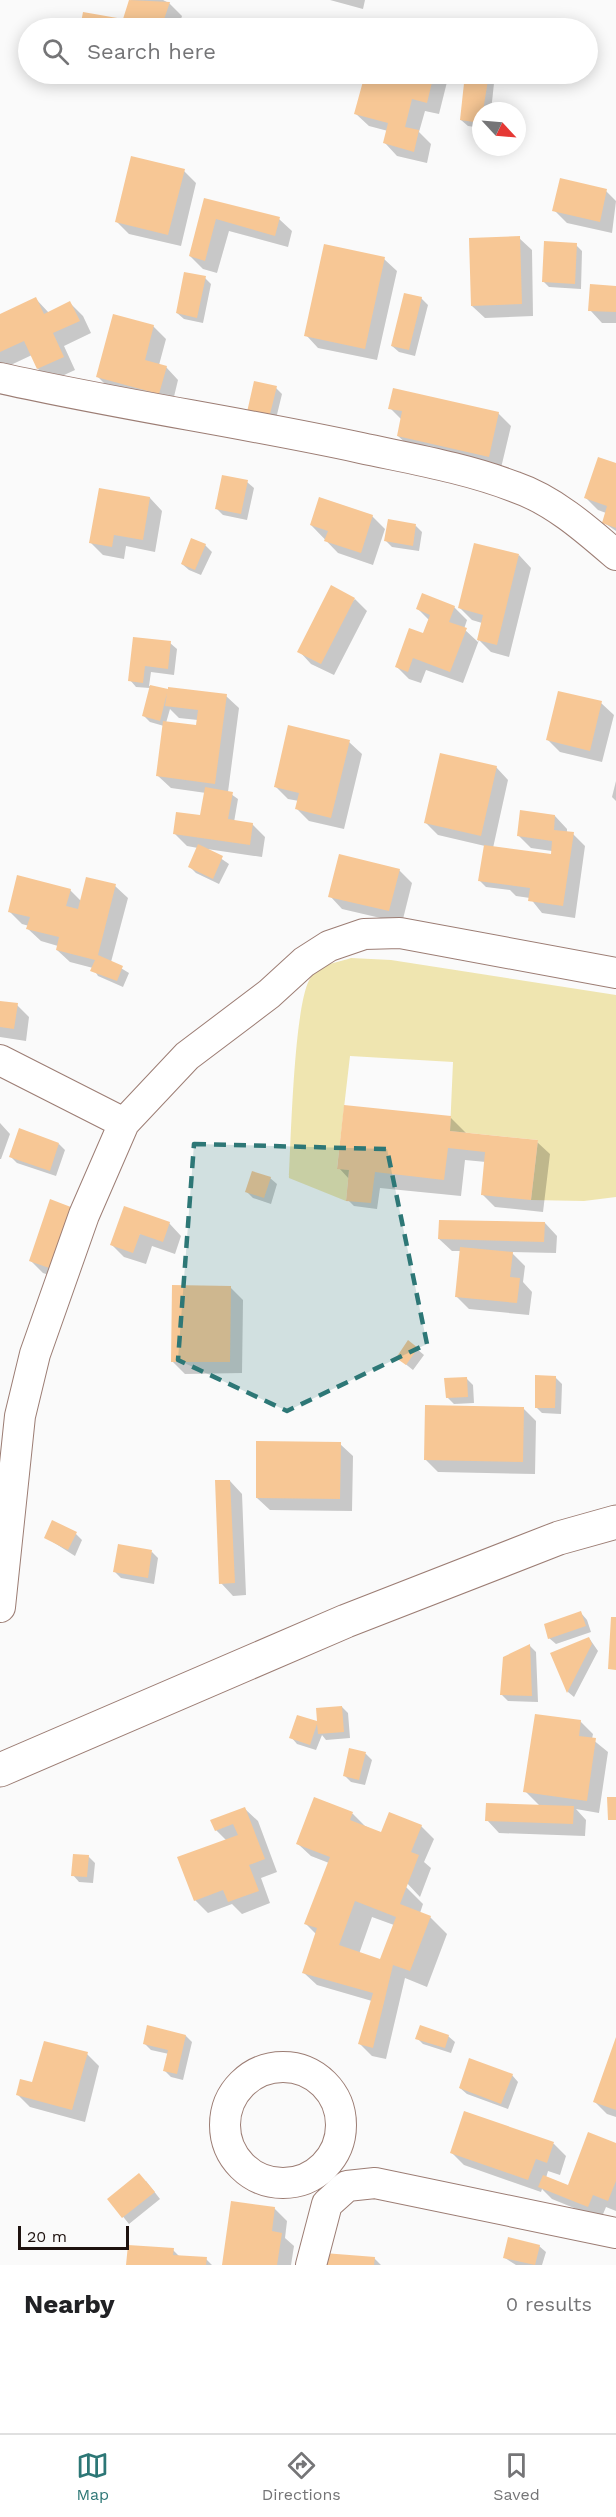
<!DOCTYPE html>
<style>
:root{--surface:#fff;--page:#f6f6f6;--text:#202124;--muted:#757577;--line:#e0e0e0;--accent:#2d7776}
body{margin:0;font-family:"Work Sans",sans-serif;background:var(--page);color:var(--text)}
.compass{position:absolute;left:472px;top:102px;width:54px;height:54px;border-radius:50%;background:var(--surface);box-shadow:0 3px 15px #0003;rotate:116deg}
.scale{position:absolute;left:18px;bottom:15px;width:111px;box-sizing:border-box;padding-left:6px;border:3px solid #1e120f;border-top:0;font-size:16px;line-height:21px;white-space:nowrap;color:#1e120f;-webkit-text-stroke:4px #fafafa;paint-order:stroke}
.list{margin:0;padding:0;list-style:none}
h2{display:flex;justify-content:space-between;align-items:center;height:78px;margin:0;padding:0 24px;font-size:26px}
h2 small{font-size:20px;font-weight:400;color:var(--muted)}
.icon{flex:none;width:33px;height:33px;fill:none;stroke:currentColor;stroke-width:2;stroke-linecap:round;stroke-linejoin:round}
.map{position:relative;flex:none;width:616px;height:2265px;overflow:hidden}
.search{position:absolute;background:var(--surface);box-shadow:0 3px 15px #0003;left:18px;right:18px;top:18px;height:66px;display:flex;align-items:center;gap:15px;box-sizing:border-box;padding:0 21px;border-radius:33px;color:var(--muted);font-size:22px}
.sheet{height:168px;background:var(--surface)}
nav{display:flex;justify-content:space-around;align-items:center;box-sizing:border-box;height:84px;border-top:2px solid var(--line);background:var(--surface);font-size:16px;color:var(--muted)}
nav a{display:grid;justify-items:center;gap:3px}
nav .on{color:var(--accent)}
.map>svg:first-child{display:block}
</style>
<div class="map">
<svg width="616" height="2265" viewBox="0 0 616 2265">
<rect width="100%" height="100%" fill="#fafafa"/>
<path fill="#efe5b0" d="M351,958L391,960L616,995V1197L584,1201L531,1200L538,1140L450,1131L453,1062L350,1056L337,1168L349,1170L346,1201L289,1178C291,1143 294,999 311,977C321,964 336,963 351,958Z"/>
<path fill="#0003" fill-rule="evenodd" d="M131,0H163L169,3L182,16L178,28H82L85,14L124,21Z
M330,0H365L363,9Z
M85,74H128L126,83L88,76Z
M366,74H444L448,78L439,114L425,111L419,132L431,144L427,163L397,156L385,143L388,131L369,126L356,114Z
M467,74H495L491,111H481V128L468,126L461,120Z
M184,171L196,183L181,246L129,234L116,221Z
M606,191L616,201L612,233L567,223L554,210Z
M205,199L279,219L292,231L288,247L229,231L217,273L203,269L190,256Z
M519,238L532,250L533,316L485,318L472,306Z
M576,245L582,251L581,289L549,287L543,281Z
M384,259L397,271L377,360L318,348L306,335Z
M205,278L211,284L203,323L184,319L177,313Z
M616,287V323H602L590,310Z
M421,298L428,305L415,356L399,352L392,346Z
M36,299L49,313L70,303L83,316L91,333L64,346L75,370L51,381L38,369L32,355L0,370V316Z
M153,326L166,339L159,365L166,367L178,380L172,405L110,389L98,377Z
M276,388L282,394L273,431L253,427Z
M390,408L498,413L511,426L501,468L411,448L398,436L402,420Z
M616,465V531L603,522L606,513L598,510L586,498Z
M247,482L254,488L247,520L223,515L217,509Z
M100,490L150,498L162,511L155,552L126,546L124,559L103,555L91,543Z
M372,516L385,529L373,565L338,553L311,525Z
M416,526L422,532L419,551L392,547L386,541Z
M205,545L212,552L201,575L189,570L182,564Z
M519,555L531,568L509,657L491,652L479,640L463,683L426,670L421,683L409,679L396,666L424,635L429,620L418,609L454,607L467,620L464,629L478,642L482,623L472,620L460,608Z
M355,599L367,611L334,675L311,664L299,651Z
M135,639L170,643L177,649L174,675L151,672L149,686L167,691L226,696L239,708L228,792L238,799L234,822L252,824L265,837L262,857L207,849L229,864L219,884L196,873L190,867L198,848L187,846L175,834L205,818L206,793L171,788L158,776L164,726L150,722L144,716L150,688L136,687L130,680ZM170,709L179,718L198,720L197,727L166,723Z
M601,703L614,715L602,762L560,752L547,739Z
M349,742L362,754L344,829L309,821L297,809L299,801L288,799L275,786Z
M496,767L508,780L493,848L552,856V851L531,848L518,835L555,816L567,829V833L573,834L585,846L575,918L542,913L530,898L516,896L510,890L486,887L480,881L485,846L438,835L426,823Z
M616,781V801L612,797Z
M399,870L412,883L402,923L342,909L330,896Z
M115,886L128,898L111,962L129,973L123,987L98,976L93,968L70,962L57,950L58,946L41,941L28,929L29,926L22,924L9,911L70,890L81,901Z
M0,1002L17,1005L29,1017L26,1041L0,1037Z
M451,1118L467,1134L537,1142L550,1154L543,1212L495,1207L482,1194L486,1162L465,1160L461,1196L380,1188L377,1209L354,1206L348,1200L350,1180L339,1168Z
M0,1123L10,1134L1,1159H0Z
M59,1144L65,1150L56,1176L17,1163L11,1157Z
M270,1178L277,1184L271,1204L253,1198L247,1192Z
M51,1201L67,1281L43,1273L30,1260Z
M169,1223L181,1236L175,1254L152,1246L146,1264L124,1257L112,1245Z
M545,1223L557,1236L556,1253L511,1252L525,1266L523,1282L532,1292L529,1315L469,1309L456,1296L461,1251H452L439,1239Z
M230,1287L243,1300L242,1373L185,1374L172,1361Z
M417,1349L424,1355L413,1370L398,1358Z
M555,1377L562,1384L561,1414L542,1413L536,1407Z
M467,1379L473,1385L474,1403L454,1404L447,1397Z
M523,1408L536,1421L535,1474L438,1472L425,1459Z
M340,1444L353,1456L352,1511L270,1510L257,1498Z
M230,1481L242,1494L246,1595L233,1596L221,1583Z
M76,1534L82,1540L75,1556L45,1537Z
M152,1552L158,1558L154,1584L121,1578L115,1572Z
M581,1613L587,1620L591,1632L556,1644L549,1638Z
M589,1638L598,1651L574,1697L568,1692L552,1654Z
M530,1646L536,1652L538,1702L508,1701L502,1695L504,1658Z
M342,1707L348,1713L350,1738L326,1740L322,1735L316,1750L297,1744L291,1737L298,1716L319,1724Z
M580,1721L593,1734L592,1739L608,1752L599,1813L576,1809L586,1820L585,1836L499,1833L487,1820L540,1806L525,1791Z
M351,1750L366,1754L372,1760L365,1785L351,1782L344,1775Z
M315,1799L353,1814L365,1826L382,1834L421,1826L434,1839L424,1862L431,1868L420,1897L406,1882V1887L423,1904L420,1913L430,1917L447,1934L427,1987L405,1978L386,2059L372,2056L360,2044L372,2001L317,1985L304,1973L316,1934L306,1924L329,1863L311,1856L298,1844ZM372,1917L394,1925L387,1964L359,1954Z
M245,1809L258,1821L277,1872L261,1878L270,1903L242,1914L232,1904L208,1913L195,1900L226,1840L216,1830Z
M88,1856L95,1863L93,1883L79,1882L73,1875Z
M186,2036L192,2042L183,2080L171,2077L165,2071L169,2054L151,2050L145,2044Z
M448,2036L455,2042L451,2053L423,2044L417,2038Z
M616,2041V2117L607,2114L594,2101Z
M87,2054L99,2066L85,2122L30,2107L18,2095Z
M512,2075L518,2082L508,2109L467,2094L460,2088Z
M465,2113L554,2144L566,2156L560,2175L548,2171L546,2178L569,2187L616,2145V2211L606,2207L601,2219L552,2199L542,2189L541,2192L464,2165L451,2152Z
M146,2181L160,2199L129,2224L109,2199Z
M274,2208L287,2221L285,2238L294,2246L291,2265H224Z
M539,2246L546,2252L542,2265H516L505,2258Z
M173,2250L180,2257L206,2259L212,2265H127Z
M374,2258L381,2265H324Z"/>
<path fill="#f7c795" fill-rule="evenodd" d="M129,0L170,2L161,28H80L83,12L123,19Z
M365,74H434L427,103L412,99L405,127L419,130L414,152L383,143L388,123L354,114Z
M465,74H489L481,123L460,120Z
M131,156L185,169L168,235L115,222Z
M560,178L607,189L600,222L552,211Z
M204,198L280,217L275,236L216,219L205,261L189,256Z
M520,236L522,304L471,306L469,238Z
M544,241L577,243L575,284L542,282Z
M324,244L385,257L365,349L304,336Z
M184,272L206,276L197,318L176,313Z
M590,284L616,286V312L588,311Z
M404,293L422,297L409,350L391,346Z
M36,297L44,314L70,301L80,321L53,333L64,357L37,369L24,341L0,352V314Z
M113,314L154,325L145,360L167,366L159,394L96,377Z
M254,381L277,386L267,426L245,421Z
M393,388L499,412L489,457L397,436L402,411L388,409Z
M598,457L616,463V528L602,523L607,506L584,498Z
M222,475L248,480L241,514L215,509Z
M99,488L150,497L143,540L114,535L112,547L89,543Z
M319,497L373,515L361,553L324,541L328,531L310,525Z
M388,519L416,524L413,546L384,541Z
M191,538L206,544L195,570L181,564Z
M474,543L519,554L497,645L477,640L483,615L458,608Z
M331,585L355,598L321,664L297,652Z
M422,593L455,606L449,622L467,628L450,672L413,658L408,672L395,667L409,628L423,633L430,615L416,609Z
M133,637L171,641L168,669L145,666L143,683L128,681Z
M150,685L168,689V687L227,694L215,784L156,776L163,721L196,725L198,710L165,706L167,693L160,721L142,716Z
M558,691L602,701L590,751L546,740Z
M288,725L350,740L331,818L295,809L299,793L274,787Z
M440,753L497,766L481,836L424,823Z
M205,787L233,792L228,819L253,823L250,845L173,834L176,812L200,815Z
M520,810L555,815L554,830L574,832L563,906L528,901L530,888L478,881L484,845L551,854L552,841L517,836Z
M198,844L223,856L213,879L188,867Z
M339,854L400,869L389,911L328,897Z
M17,875L71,889L66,906L78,909L86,877L116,884L98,955L123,966L117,981L90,971L95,960L56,950L59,937L26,929L30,917L8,912Z
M0,1001L18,1003L14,1029L0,1027Z
M344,1105L451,1116L450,1131L538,1140L531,1200L481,1195L485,1152L448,1148L444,1180L375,1172L371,1203L346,1201L349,1170L337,1169Z
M19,1128L59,1143L50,1171L9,1157Z
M252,1171L271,1177L264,1198L245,1192Z
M50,1199L76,1209L55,1270L29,1261Z
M124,1206L170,1222L163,1242L140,1234L133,1253L110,1245Z
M439,1220L545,1222L544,1242L438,1239Z
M460,1247L513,1252L510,1277L520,1278L517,1303L455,1297Z
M172,1285L231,1286L230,1362H171Z
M408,1340L418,1348L406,1365L396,1358Z
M535,1375L556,1376L555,1408H535Z
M467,1377L468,1397L446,1398L444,1378Z
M425,1405L524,1407L523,1462L424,1460Z
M256,1441L341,1442L340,1499L256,1498Z
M215,1480H230L235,1583L219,1584Z
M52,1520L77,1532L68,1550L44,1538Z
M118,1544L152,1550L148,1578L113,1572Z
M581,1611L586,1626L548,1639L544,1624Z
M611,1617H616V1670L608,1669Z
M589,1637L592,1644L567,1693L550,1653Z
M530,1644L532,1696L500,1695L503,1657Z
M342,1706L344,1732L318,1734L317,1724L310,1745L289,1738L297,1715L317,1721L316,1708Z
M535,1714L581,1720L579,1736L596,1738L587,1801L523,1792Z
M349,1748L366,1752L359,1780L343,1776Z
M314,1797L353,1812L350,1820L381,1832L389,1812L422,1825L411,1852L419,1855L400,1904L431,1916L410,1971L393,1965L373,2048L358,2044L373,1993L302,1973L317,1928L304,1924L330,1857L296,1844ZM355,1901L396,1917L380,1959L339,1945Z
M607,1797H616V1820H608Z
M486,1803L574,1806L573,1824L485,1821Z
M245,1807L265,1859L249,1865L259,1891L228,1902L223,1890L194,1901L177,1857L238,1835L233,1824L215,1831L210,1820Z
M73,1854L89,1855L87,1877L71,1876Z
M147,2025L186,2035L177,2074L163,2071L168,2050L143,2044Z
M420,2025L449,2035L445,2048L415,2039Z
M616,2037V2110L593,2102Z
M44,2041L88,2052L72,2110L16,2095L20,2079L32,2082Z
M469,2058L513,2074L501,2104L459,2088Z
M464,2111L554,2142L547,2163L536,2159L528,2180L450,2153Z
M588,2132L616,2143V2181L608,2201L593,2195L588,2207L538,2187L543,2175L568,2185Z
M139,2173L155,2192L122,2218L107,2199Z
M231,2201L275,2207L272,2231L282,2233L277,2265H222Z
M508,2237L540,2245L535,2265L503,2258Z
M128,2245L174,2248L173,2255L207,2257L206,2265H126Z
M324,2253L375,2257L374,2265H323Z"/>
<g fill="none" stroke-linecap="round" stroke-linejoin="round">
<defs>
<path id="street" d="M0,378C120,405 241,422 361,448C412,459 466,468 515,487C553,500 586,529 616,555
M0,1060L124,1123
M0,1607L20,1416L35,1354L84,1215L124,1123L187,1056L269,994L304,962L329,946L364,934L400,933L616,973
M225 2125a58 58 0 1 1 116 0a58 58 0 1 1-116 0Z
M311,2265L327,2204L347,2186L375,2183L616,2233"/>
<path id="secondary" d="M0,1770L346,1621L559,1538L616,1522"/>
</defs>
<use href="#street" stroke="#9c7d74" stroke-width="32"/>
<use href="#secondary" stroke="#9c7d74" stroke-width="35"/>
<use href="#street" stroke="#fff" stroke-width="30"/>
<use href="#secondary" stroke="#fff" stroke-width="33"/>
</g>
<path fill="#2d7776" fill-opacity="0.2" stroke="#2d7776" stroke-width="4.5" stroke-dasharray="12 8" stroke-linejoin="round" d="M194,1144L387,1149L427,1344L287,1411L178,1360Z"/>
</svg>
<svg class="compass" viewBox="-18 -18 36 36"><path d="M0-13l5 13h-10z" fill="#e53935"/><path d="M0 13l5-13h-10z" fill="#757577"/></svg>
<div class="scale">20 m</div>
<div class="search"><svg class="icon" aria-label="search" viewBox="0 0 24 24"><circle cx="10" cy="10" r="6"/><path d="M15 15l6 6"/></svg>Search here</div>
</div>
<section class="sheet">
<h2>Nearby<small>0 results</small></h2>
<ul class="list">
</ul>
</section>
<nav>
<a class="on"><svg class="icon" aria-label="map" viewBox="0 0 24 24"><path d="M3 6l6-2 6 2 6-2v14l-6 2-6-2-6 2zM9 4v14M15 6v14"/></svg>Map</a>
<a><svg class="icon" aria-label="directions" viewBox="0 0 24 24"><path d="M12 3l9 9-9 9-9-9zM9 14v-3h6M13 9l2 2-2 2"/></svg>Directions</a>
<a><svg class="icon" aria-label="saved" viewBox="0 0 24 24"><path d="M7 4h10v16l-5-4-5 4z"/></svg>Saved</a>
</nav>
